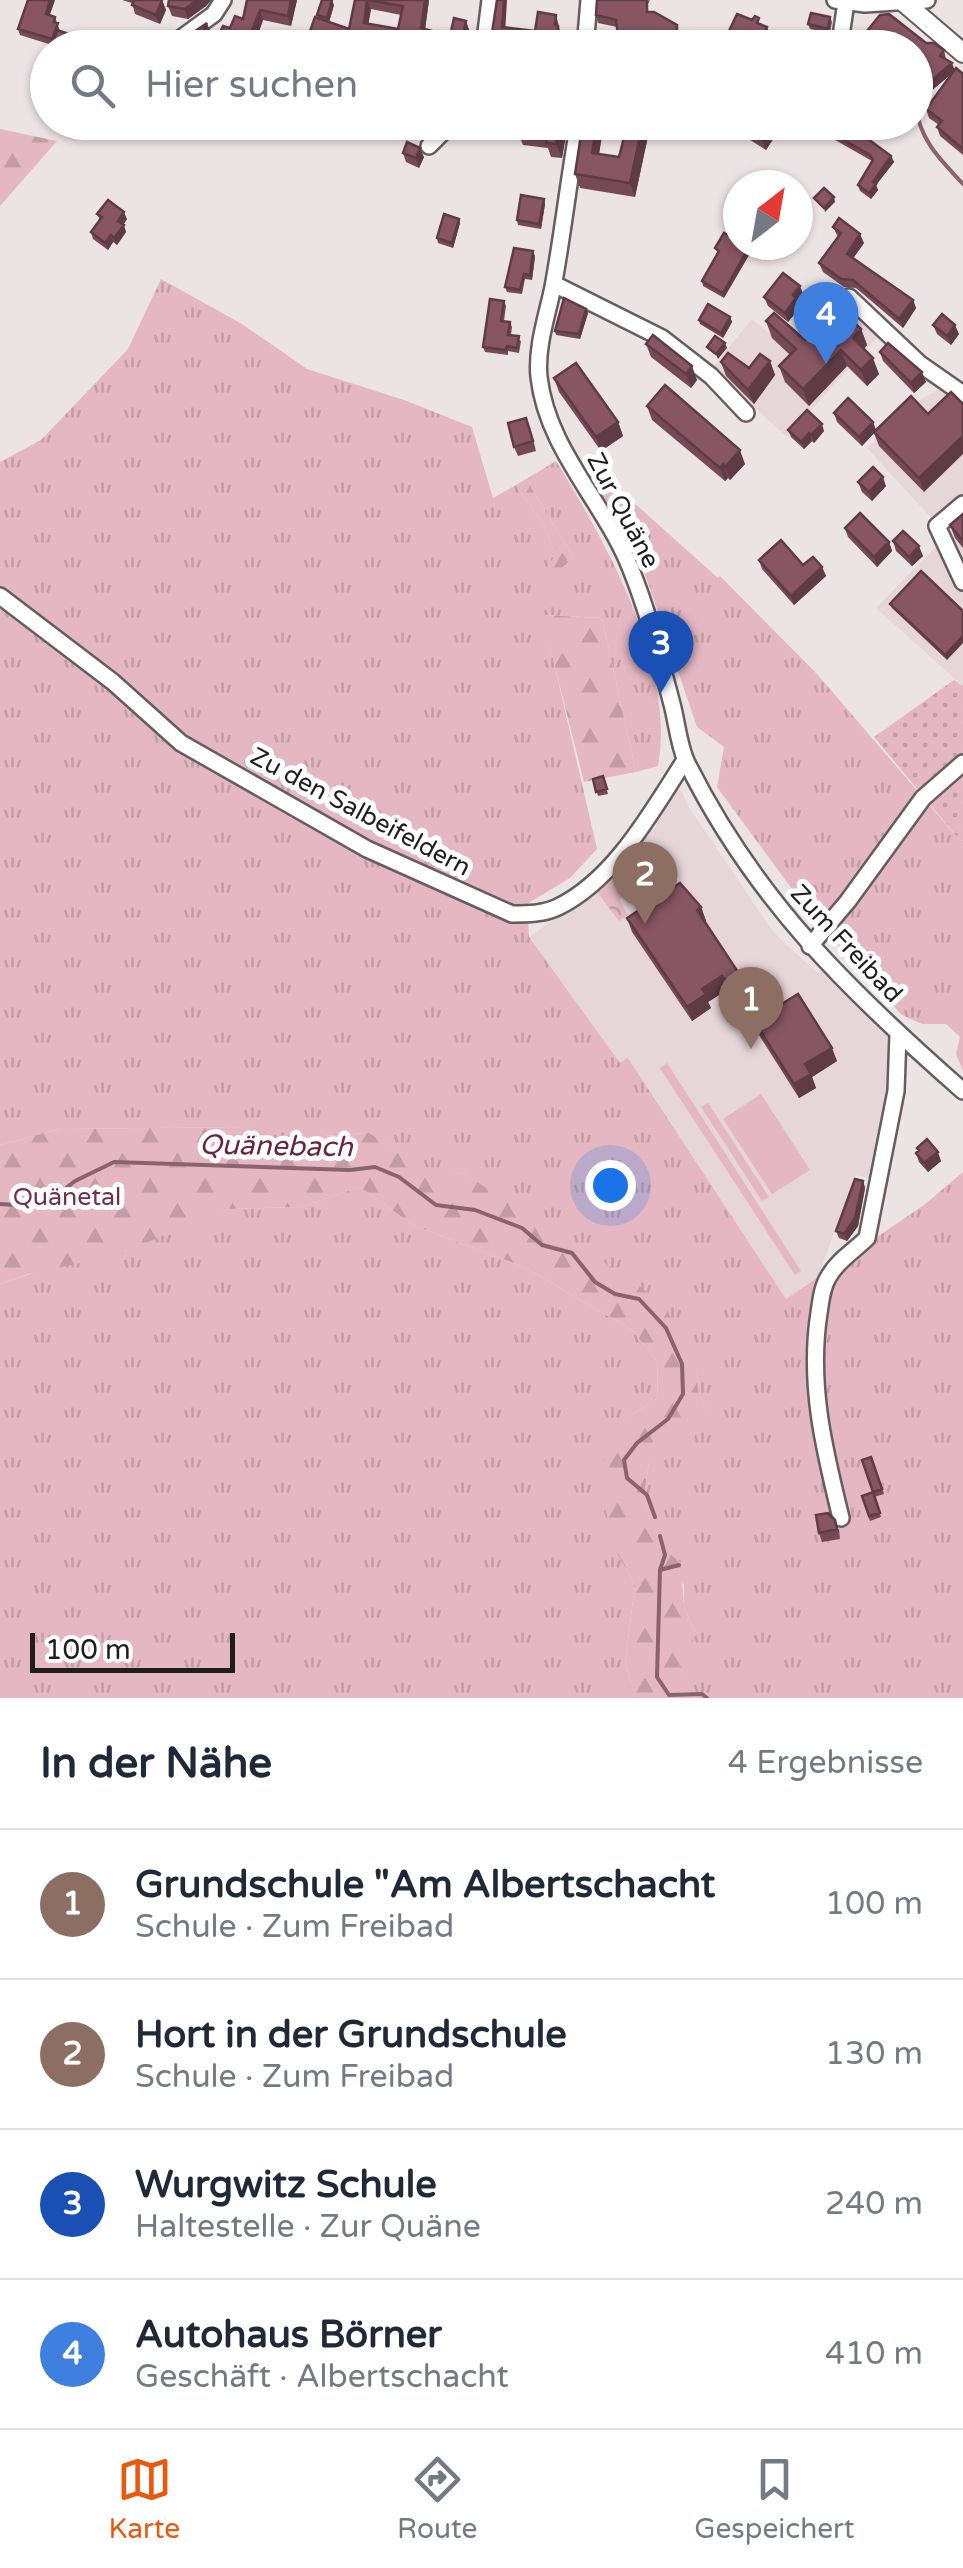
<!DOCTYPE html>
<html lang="de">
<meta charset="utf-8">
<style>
:root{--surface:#fff;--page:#f2f2f3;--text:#1f2937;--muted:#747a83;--line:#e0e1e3;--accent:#ea580c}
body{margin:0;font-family:"Varela Round",sans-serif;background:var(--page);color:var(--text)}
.compass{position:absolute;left:723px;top:170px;width:90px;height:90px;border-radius:50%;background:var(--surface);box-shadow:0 2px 8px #0004;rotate:31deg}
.scale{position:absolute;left:30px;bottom:25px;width:205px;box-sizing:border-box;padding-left:10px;border:5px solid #201d1e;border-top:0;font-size:28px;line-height:35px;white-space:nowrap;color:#201d1e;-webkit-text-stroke:8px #fff;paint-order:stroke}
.you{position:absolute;left:610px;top:1185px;width:35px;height:35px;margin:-25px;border:8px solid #fff;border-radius:50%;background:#1a73e8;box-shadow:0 0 0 15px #1a73e833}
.badge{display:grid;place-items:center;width:65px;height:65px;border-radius:50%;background:var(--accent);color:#fff;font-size:32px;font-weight:700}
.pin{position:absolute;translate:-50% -82px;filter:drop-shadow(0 2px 5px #0008)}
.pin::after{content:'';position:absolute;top:52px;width:35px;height:30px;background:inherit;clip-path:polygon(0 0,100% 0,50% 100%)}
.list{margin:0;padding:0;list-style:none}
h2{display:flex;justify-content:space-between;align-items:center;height:130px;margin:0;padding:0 40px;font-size:42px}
h2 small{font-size:32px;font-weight:400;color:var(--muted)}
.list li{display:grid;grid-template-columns:65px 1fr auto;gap:30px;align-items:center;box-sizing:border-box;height:150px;padding:0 40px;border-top:2px solid var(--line)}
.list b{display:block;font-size:38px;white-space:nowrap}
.list p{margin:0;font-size:32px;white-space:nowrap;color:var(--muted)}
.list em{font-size:32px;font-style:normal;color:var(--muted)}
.icon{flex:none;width:55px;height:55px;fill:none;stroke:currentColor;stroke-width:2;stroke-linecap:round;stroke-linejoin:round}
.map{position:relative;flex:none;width:963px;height:1698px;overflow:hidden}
.search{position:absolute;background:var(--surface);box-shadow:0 2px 8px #0004;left:30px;right:30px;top:30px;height:110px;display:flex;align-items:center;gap:25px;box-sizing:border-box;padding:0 35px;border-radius:55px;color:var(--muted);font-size:38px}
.sheet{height:730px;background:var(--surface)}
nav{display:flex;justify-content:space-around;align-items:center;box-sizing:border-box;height:140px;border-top:2px solid var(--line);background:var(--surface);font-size:28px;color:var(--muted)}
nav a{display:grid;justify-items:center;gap:5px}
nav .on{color:var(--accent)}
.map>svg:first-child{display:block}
</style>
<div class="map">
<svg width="963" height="1698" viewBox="0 0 963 1698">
<defs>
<pattern id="grass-tufts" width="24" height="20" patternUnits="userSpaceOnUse" patternTransform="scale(2.5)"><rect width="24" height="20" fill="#e4b7c2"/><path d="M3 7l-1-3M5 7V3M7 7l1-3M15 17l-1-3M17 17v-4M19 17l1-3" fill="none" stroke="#c39da6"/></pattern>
<pattern id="forest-firs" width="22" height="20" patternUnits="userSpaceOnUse" patternTransform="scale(2.5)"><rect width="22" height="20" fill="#e4b7c2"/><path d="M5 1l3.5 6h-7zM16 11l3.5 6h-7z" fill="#c39da6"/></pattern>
<pattern id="park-crowns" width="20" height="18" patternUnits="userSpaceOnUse" patternTransform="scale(2.5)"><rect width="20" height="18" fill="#e4b7c2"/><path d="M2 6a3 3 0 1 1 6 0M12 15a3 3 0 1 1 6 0" fill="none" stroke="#c39da6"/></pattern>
<pattern id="garden-dots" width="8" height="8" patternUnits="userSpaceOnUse" patternTransform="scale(2.5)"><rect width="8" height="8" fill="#e4b7c2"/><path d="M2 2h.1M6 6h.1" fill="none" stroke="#c39da6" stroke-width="1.8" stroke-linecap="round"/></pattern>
</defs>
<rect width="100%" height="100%" fill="#ece3e5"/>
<path fill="#e6d5d9" d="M839,303L881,333L787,437L754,407L750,411L712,368L752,319L795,355Z
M937,390H949L963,401V686L876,608L947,535L867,448L912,405Z
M672,787L681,790L688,806L773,932L815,971L826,973L891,1040L893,1064L869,1178L855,1175L818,1277L786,1299L629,1059L621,1064L529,937L591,893L638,838L656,827L654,818Z"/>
<path fill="url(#grass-tufts)" d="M161,279L242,324L307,369L407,401L472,427L493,498L516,485L542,522L556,555L573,557L526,479L556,461C607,545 676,665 658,766L636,772L602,618L543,615L597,849L570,878L527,904L529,937L620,1063L628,1058L786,1299L924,1205L963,1172V1698H694L680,1659L696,1636L684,1606V1585L653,1541L644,1494L649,1463L705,1409L698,1390L697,1370L513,1206L463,1173L429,1170L369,1133L324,1136L289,1151L248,1127L60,1129L0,1145V462L41,440L128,349Z
M604,476L718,578L720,576L817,674L963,844V1071L956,1054L960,1037L946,1024H922L902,1015L817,923L717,787L724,747L697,727L639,556L595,486Z
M360,1187L413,1225L524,1267L632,1330L657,1361L658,1398L621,1422L618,1555L635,1585L625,1663L636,1698H0V1284L223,1209L301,1207Z"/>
<path fill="url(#forest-firs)" d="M0,129L57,141L0,206Z
M526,479L573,557L552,578L545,569L556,555L542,522L516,485Z
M542,615L602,618L636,772L584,782Z
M248,1127L289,1151L324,1136L369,1133L429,1169L463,1173L635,1282L667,1310L697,1370L698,1390L705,1409L694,1439L649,1463L644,1494L654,1541L681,1563L684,1606L696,1636L681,1660L694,1698H636L625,1663L635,1585L618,1555L604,1505V1462L621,1422L658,1398L657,1361L632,1330L524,1267L413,1225L360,1187L301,1207L223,1209L119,1255L28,1274L0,1284V1145L60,1129Z"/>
<path fill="url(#park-crowns)" d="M638,838L657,868L648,873L639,871L621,883L624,891L620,901L628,915L619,921L597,892L598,886Z"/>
<path fill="url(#garden-dots)" d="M954,680L963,686V844L874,737Z"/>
<path fill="#e4b7c2" d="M667,1063L801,1271L795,1275L660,1068Z
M761,1094L810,1170L772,1194L723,1119Z
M708,1103L769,1197L762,1201L701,1107Z"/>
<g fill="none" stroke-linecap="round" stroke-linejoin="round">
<path stroke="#8a636e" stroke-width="4" d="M853,38L859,48
M916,107C920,141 941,160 963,184
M904,1049L927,1069
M0,1204L42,1207L75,1181L114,1162L350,1170L375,1167L399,1177L436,1205L475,1210L522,1228L542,1245L572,1253L595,1282L615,1294L639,1299L666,1328L682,1364L683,1394L668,1419L637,1443L624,1460L627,1478L647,1495L655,1517
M660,1536L665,1555L660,1570L657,1677L669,1695L702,1694L707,1698
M660,1570L679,1565"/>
<defs>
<path id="minor" d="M835,0L865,4L927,0
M846,2L841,36L847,45
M173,44L214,14L223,0
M484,48L490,0
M585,48L589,0
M579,122C569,177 563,233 553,287C547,316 536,347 539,377C547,449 604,502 630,567C648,611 660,659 672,704C677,723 679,747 687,763C755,900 850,992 963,1091
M429,146L453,122
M554,284L662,338L711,376L746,413
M849,297L920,364L963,394
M963,504L937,526L963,582
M0,596L113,682L181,743L367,849L512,914C527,914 544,914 558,907C615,879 652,811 685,760
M810,946L848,901L923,798L963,763
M841,1518C824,1449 808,1384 819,1313C821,1300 822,1287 829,1276C838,1260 854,1251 867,1238L896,1091L898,1034"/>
<path id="major" d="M901,0L963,53"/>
</defs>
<use href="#minor" stroke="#655d5f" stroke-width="20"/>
<use href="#major" stroke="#655d5f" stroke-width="22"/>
<use href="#minor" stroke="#fff" stroke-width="15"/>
<use href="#major" stroke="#fff" stroke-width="18"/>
</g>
<path fill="#754955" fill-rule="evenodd" d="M55,0L49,16L55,17L60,31L84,46L52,45L20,35L18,29Z
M122,0H162L166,10L160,24L135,14L132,3Z
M169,0H211L206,6L188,19L172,16L168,6Z
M247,0H297L291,26L263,20L253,48L221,47L218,37L243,19Z
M355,0H429L425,29L450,36L466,21L469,30L466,44L473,48H304L318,18L317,15L334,5L329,22L349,29ZM371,9L401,15L398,29L368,24Z
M650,0L627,43L620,44L617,27L598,23L596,15Z
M830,17L832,22L830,33L810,29L808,24Z
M752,20L761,23L769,32L762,48H744L730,37L728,33Z
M867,31L926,43L944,50L946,59L954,70L963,74V155L940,136L937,127L939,125L929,118L926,109L952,73L918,102L916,98V48H881L870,39Z
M400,122H432L424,135L402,126Z
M519,122H568L562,158L551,157L548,148L523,145L517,131Z
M583,122H604L599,154L619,157L627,126L605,122H651L635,197L580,188L575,174Z
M806,122H845L891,156L894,162L876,185L878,190L871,199L860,191L858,185L872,161L807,124Z
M771,127L775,136L766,150L747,138L744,129Z
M403,153L424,157L419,168L406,162Z
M545,204L541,229L518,225L517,220Z
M97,214L127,219L123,225L126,232L117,245L113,242L108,250L93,239L91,232L100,220Z
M459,219L460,223L453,248L438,243L437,238Z
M833,227L864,243L853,258L913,300L916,308L903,328L856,288L844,287L823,272L819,263L838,237Z
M724,233V298L703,286L702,281L718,253L715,248Z
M535,256L532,280L525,279L522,294L507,292L505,287Z
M804,296L798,303L800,307L788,322L768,306L764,297Z
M504,301L506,306L504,321L510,322L512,327L511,335L521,341L519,353L508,351V355L485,352L483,347Z
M586,309L588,313L580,339L556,335L555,331Z
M730,317L732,322L723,338L700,324L699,320Z
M766,321L805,340L861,329L867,345L864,349L879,374L867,386L847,366L809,406L785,382L779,366L790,355L772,338Z
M933,325L959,334L951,345L937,334Z
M646,344L697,380L691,388L651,357Z
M880,352L926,382L914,393L883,361Z
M770,361L775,375L754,404L726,376L721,362L749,368Z
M554,378L618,422L623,436L601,451L559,392Z
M911,396L924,492L879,446L874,433L862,446L837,422L834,413L873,422L876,430Z
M647,406L745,464L730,480L728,478L725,481L652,420Z
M530,427L536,451L518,456L514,447Z
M788,430L824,431L814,443L812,441L804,449L791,437Z
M858,482L886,486L872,501L862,492Z
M963,514V548L955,538L950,525Z
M845,528L889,542L892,551L877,567L848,537Z
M893,541L923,556L912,566L896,551Z
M759,560L822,567L826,576L794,605L762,569Z
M890,604L963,611L947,660L892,608Z
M603,776L608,794L598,796L593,779Z
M701,907L706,921L705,922L743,986L730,994L727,990L708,1002L711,1008L692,1021L632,932L627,918Z
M754,1021L837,1061L812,1077L816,1088L799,1098L759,1035Z
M917,1148L941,1161L928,1172L919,1162L916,1153L918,1151Z
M863,1181L865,1188L858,1226L847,1241L839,1238L836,1231Z
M871,1457L884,1494L874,1497L862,1460Z
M873,1492L881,1517L870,1521L862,1496Z
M839,1529L840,1539L822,1542L819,1533Z"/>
<path fill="#5f3c45" d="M50,0H55L48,20L46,14Z
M162,0L166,10L160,24L156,15Z
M197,0H211L206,6L188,19L185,9Z
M291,0H297L291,26L288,16Z
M332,0L334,5L329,22L327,18Z
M367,0L371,9L367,32L364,23Z
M425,0H429L424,37L421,28Z
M504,0H507L505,35L502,27Z
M260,10L263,20L253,48H245Z
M556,15L561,34L559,48H555Z
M466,21L469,30L465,48L461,42Z
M207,23L210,31L201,48H193Z
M767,27L769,32L762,48H758Z
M952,63L955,71L918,102L916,94Z
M423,122H432L424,135L421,126Z
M561,122H568L562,158L556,144Z
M597,122H604L597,167L592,153Z
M643,122H651L635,197L630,183Z
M771,127L775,136L766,150L763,140Z
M420,148L424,157L419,168L416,158Z
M891,156L894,162L876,185L878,190L871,199L869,193L873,182Z
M803,192L805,196L798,204V198Z
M834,197L835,202L825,212L824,208Z
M544,199L545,204L541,229L539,224Z
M124,212L127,219L121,228L118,221Z
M459,219L460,223L453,248L452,243Z
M124,225L126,232L117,245L114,238Z
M860,234L864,243L850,263L847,254Z
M111,235L113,242L108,250L105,243Z
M750,245H755L724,298L723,293Z
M533,251L535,256L532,280L530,275Z
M800,286L804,296L798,303L800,307L788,322L785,313L793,295Z
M913,300L916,308L903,328L899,319Z
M586,309L588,313L580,339L579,334Z
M730,317L732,322L723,338L721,333Z
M955,325L959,334L951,345L947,336Z
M861,329L867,345L859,354L853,338Z
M725,343L727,348L718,359L716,354Z
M841,350L847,366L809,406L803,389Z
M873,358L879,374L867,386L861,370Z
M770,361L775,375L754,404L748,390Z
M692,366L697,380L691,388L686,374Z
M922,372L926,382L914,393L911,383Z
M618,422L623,436L601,451L596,437Z
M873,422L876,431L862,446L859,437Z
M822,424L824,431L814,443L811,435Z
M809,433L812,441L804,449L801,442Z
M963,436V454L924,492L919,478Z
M740,450L745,464L730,480L725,467Z
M723,464L728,478L725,481L720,468Z
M883,477L886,486L872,501L869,492Z
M889,542L892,551L877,567L874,557Z
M919,546L923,556L912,566L909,557Z
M822,567L826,576L794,605L791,596Z
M963,636V643L947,660L945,655Z
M701,907L706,921L702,924L697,910Z
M738,972L743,986L730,994L725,980Z
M722,976L727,990L708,1002L711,1008L692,1021L687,1007L702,989Z
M832,1048L837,1061L812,1077L816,1088L799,1098L794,1084L805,1064Z
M938,1152L941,1161L928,1172L924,1163Z
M863,1181L865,1188L858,1226L847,1241L844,1234Z"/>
<path fill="#885563" stroke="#5f3c45" stroke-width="2.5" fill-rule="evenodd" d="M28,0H50L46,14L55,17L54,22L58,23L52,39L18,29Z
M134,0H162L156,15L132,5Z
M169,0H197L185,9L168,6Z
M247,0H291L288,16L260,10L245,48L239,45L234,48L232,42L218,37L223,26L230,28L235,16L243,19Z
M322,0H332L327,18L317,15Z
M355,0H425L421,28L450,36L454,18L466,21L461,42L473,48H397L361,40L359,48H304L315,17L349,29ZM367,0L403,6L398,29L364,23Z
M497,0H504L502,27L535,31L538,12L556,15L555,25L558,26L555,48L490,46Z
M597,0H647V12H654L677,25V32H691L703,48H627V35L618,36L616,20L596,15Z
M811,13L830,17L828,29L808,24Z
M737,14L752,20L755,16L759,18L757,23L767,27L758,47L748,42L746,46L728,33Z
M889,14L926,43H934L944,50L940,56L952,63L916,94V48H888L867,31L880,15Z
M207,23L193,48H172V47Z
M57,30L81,38L78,48H51Z
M956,68L963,74V149L937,127L942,121L926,109Z
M519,122H561L556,144L546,143L548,135L517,131Z
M583,122H597L592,153L619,157L628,122H643L630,183L575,174Z
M748,122H765L771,127L763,140L744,129Z
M812,122H845L891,156L873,182L876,184L869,193L858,185L873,160L870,155Z
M407,142L420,148L416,158L403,153Z
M780,178L792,185H775Z
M824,188L834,197L824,208L814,198Z
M521,195L544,199L539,224L517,220Z
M108,200L124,212L118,221L124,225L114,238L111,235L105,243L91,232L102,217L97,214Z
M444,214L459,219L452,243L437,238Z
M839,218L860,234L847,254L913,300L899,319L853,280L841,279L819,263L841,233L833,227Z
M736,231L738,232V245H750L723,293L702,281L719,251L715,248L724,233L732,237Z
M514,248L533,251L530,275L524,274L520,290L505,287Z
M783,273L800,286L793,295L796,298L785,313L764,297Z
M564,298L586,309L579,334L555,331Z
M490,299L504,301L501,321L510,322L508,335L519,336L517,348L507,346L506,350L483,347Z
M708,304L730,317L721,333L699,320Z
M837,306L861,329L853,338L873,358L861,370L841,350L803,389L779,366L796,349L766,321L774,313L805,340Z
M942,314L955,325L947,336L933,325Z
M653,335L692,366L686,374L646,344Z
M715,336L725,343L716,354L707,347Z
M888,343L922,372L911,383L880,352Z
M728,353L749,368L760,354L770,361L748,390L721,362Z
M576,363L618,422L596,437L554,378Z
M665,385L740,450L725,467L723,464L720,468L647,406Z
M951,392L963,404V436L919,478L874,432L911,396L928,414Z
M848,398L873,422L859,437L834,413Z
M807,410L822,424L811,435L809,433L801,442L788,430Z
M526,418L533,441L514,447L508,423Z
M873,467L883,477L869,492L858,482Z
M860,513L889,542L874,557L845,528Z
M963,514V541L950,525Z
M903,531L919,546L909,557L893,541Z
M781,540L803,565L813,557L822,567L791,596L759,560Z
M921,571L963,611V636L945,655L890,604Z
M603,776L607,789L596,792L593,779Z
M680,883L701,907L697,910L738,972L725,980L722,976L702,989L706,994L687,1007L627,918Z
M798,994L832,1048L805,1064L811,1074L794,1084L754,1021Z
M927,1139L938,1152L924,1163L916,1153L919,1150L917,1148Z
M855,1179L863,1181L855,1218L844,1234L836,1231Z
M871,1457L882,1489L873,1492L862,1460Z
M873,1492L880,1513L869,1516L862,1496Z
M828,1513L835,1520L837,1529L819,1533L816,1515Z"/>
<g text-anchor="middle" stroke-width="10" stroke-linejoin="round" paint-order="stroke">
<g font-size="25" fill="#201d1e" stroke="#fff">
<text transform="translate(624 510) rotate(62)" y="9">Zur Quäne</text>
<text transform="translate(361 811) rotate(28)" y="9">Zu den Salbeifeldern</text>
<text transform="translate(847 943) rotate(47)" y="9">Zum Freibad</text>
</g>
<g font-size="25" fill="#742f46" stroke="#fff">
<text x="67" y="1205">Quänetal</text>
</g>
<g font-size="28" font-style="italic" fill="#68243b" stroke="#fff">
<text transform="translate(276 1145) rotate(1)" y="10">Quänebach</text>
</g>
</g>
</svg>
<svg class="compass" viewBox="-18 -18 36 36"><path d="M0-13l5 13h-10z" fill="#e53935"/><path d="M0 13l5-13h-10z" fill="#747a83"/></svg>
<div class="scale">100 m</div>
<div class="you"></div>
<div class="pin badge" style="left:751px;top:1049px;background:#8d6e63">1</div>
<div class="pin badge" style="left:645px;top:924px;background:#8d6e63">2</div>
<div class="pin badge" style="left:661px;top:693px;background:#1a4fb4">3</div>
<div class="pin badge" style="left:826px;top:364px;background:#3f7fe0">4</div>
<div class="search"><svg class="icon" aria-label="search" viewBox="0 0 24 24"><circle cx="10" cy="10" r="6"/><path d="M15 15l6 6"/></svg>Hier suchen</div>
</div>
<section class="sheet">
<h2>In der Nähe<small>4 Ergebnisse</small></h2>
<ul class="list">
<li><span class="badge" style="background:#8d6e63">1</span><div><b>Grundschule &quot;Am Albertschacht</b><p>Schule · Zum Freibad</p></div><em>100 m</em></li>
<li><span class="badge" style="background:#8d6e63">2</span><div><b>Hort in der Grundschule</b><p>Schule · Zum Freibad</p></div><em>130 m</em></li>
<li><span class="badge" style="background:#1a4fb4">3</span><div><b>Wurgwitz Schule</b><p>Haltestelle · Zur Quäne</p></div><em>240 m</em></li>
<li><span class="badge" style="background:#3f7fe0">4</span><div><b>Autohaus Börner</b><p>Geschäft · Albertschacht</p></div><em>410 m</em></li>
</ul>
</section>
<nav>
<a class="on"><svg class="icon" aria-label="map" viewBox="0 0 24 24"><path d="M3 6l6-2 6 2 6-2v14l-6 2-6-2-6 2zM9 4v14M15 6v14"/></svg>Karte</a>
<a><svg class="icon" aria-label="directions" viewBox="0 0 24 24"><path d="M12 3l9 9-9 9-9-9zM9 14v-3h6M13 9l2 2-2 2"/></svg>Route</a>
<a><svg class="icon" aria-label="saved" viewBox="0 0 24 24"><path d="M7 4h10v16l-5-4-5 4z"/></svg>Gespeichert</a>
</nav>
